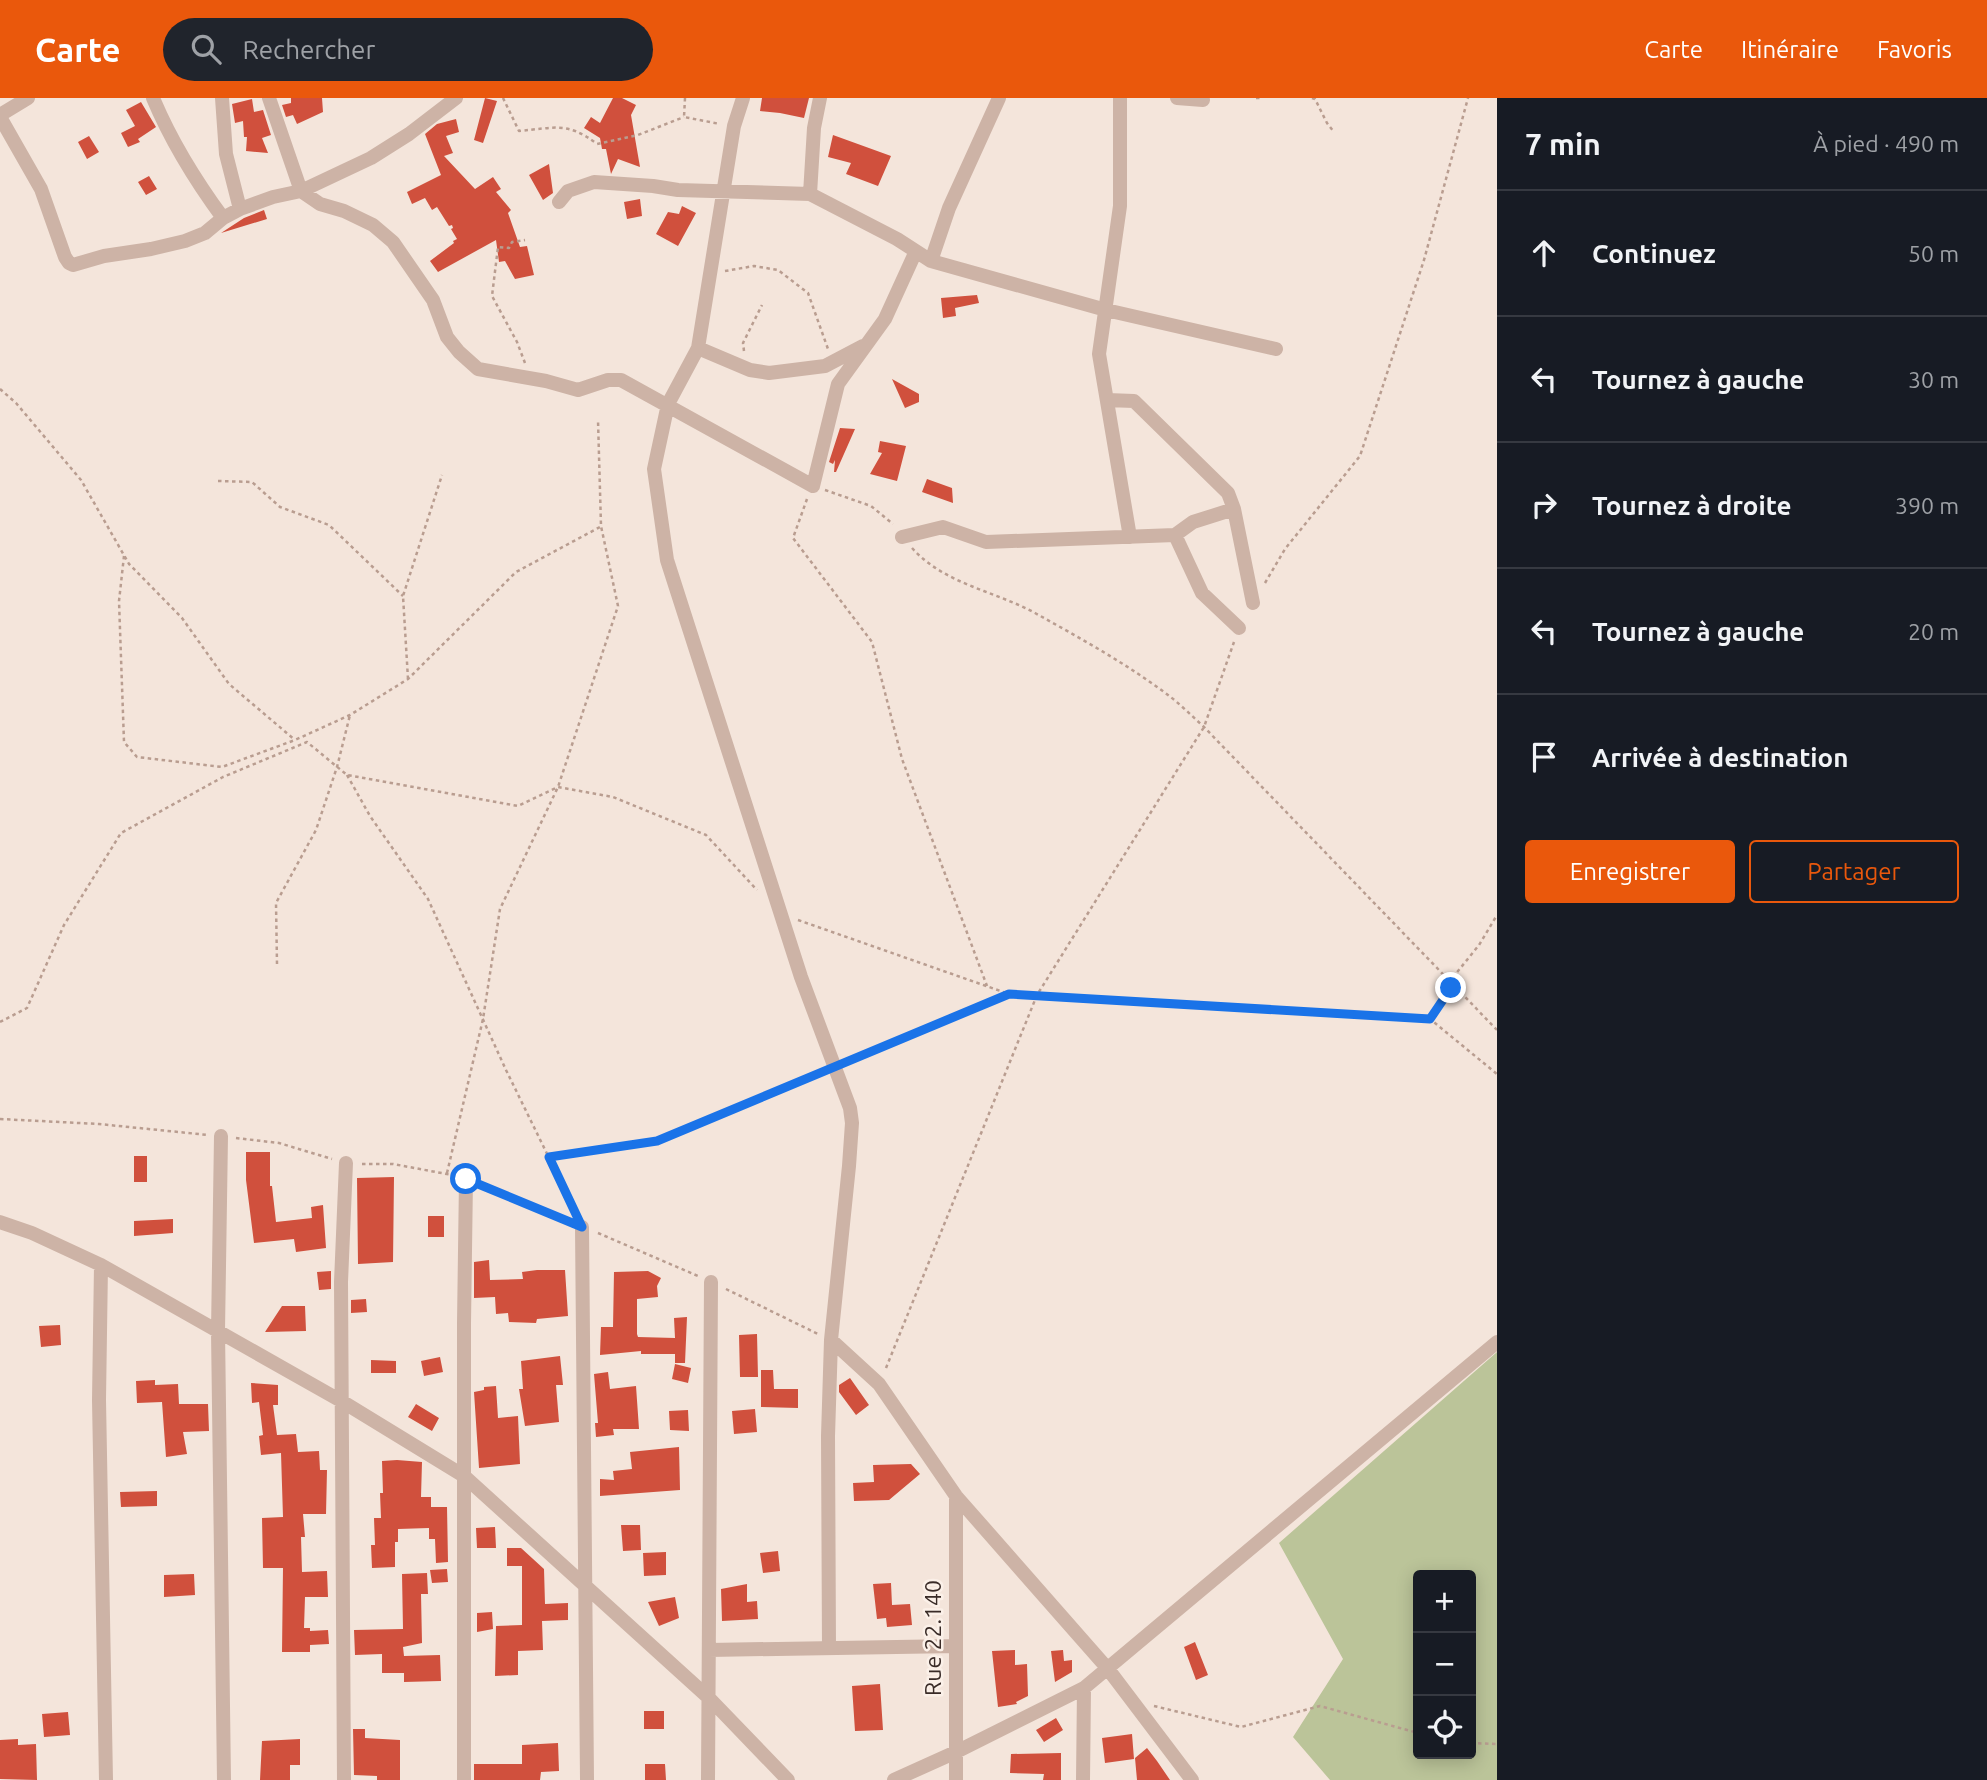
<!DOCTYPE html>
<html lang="fr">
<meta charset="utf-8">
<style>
:root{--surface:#171b24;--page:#20242c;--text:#f1f3f6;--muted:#9ea1a6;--line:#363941;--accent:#ea580c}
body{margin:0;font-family:Ubuntu,sans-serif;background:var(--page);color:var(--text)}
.controls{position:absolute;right:21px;bottom:21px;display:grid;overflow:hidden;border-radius:7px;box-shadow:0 4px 18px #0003}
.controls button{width:63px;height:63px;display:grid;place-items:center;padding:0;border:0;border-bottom:2px solid var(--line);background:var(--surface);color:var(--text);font:35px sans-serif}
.stop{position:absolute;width:21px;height:21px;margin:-16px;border:5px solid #1a73e8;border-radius:50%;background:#fff}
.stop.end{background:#1a73e8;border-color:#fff;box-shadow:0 2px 7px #0008}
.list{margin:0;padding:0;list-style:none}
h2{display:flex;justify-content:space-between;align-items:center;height:91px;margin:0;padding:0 28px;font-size:30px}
h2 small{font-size:23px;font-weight:400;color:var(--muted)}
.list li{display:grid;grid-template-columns:46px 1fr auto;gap:21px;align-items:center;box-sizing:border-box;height:126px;padding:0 28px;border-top:2px solid var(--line)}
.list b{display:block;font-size:26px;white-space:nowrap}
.list em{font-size:23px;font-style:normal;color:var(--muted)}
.actions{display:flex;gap:14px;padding:21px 28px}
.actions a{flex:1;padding:16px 0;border:2px solid var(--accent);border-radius:7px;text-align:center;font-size:24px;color:var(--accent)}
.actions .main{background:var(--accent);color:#fff}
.icon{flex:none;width:38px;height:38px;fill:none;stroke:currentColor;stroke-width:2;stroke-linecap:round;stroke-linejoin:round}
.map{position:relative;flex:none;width:1497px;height:1682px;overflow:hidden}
header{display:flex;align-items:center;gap:42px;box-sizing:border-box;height:98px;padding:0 35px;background:var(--accent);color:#fff}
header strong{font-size:33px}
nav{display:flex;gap:38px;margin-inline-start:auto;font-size:24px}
.search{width:490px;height:63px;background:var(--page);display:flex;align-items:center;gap:18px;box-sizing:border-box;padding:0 24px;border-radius:38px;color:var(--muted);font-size:26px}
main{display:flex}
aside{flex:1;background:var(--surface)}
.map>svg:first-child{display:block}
</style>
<header>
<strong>Carte</strong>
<div class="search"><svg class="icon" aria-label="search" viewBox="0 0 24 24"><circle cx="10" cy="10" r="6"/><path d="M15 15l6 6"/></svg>Rechercher</div>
<nav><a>Carte</a><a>Itinéraire</a><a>Favoris</a></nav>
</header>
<main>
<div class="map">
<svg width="1497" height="1682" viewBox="0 0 1497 1682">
<rect width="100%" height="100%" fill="#f4e5db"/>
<path fill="#bbc499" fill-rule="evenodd" d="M1497,1254V1682H1330L1293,1639L1343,1561L1279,1445ZM1418,1477H1471V1656H1418Z"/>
<path fill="#d0503d" d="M291,0H322L323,14L297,26L293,17L286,19L282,7L291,5Z
M485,0L497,3L483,45L474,42Z
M613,0H622L636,7L631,17L640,69L618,61L611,76L606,51H602L600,40L584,30L591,19L600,25Z
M762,0H809L804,20L780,15L760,13Z
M252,1L254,14L263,12L271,37L262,40L268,55L246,53L247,39H244L243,23L235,25L232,6Z
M141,4L156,29L138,41L140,44L128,49L121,35L135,28L126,12Z
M456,21L459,34L446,38L453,55L444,58L475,91L493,79L501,91L496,94L511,112L508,115L520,149L527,148L534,177L515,181L505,163L499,164L496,142L438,174L430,163L454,145L453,143L457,141L451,131L453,130L452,127L449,128L437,109L432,112L425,100L412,106L407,94L441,77L425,36L437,26Z
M833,37L891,58L878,88L846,76L851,65L828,59Z
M89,38L99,54L87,61L78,44Z
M549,66L553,95L543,102L529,77Z
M149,78L157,91L146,97L138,84Z
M640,101L642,118L627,121L624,104Z
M682,108L696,115L678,148L656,136L668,114L679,116Z
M264,112L267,121L221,135L244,120Z
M977,197L979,205L955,210L956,218L943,220L941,200Z
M892,281L919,296V304L905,310Z
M840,330L855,331L836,374H834L835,362L833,366L829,364Z
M880,343L906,348L897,383L870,376L882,355L878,354Z
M927,381L952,390L953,405L922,394Z
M246,1054H270V1088H272L276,1124L312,1120L311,1109L323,1107L326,1150L296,1154L294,1141L254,1145L246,1082Z
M134,1058H147V1084H134Z
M394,1079L393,1164L358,1166L357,1080Z
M428,1118H444V1139H428Z
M173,1121V1135L134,1138V1123Z
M489,1162L490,1182L523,1181L522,1174L537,1172H565L568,1218L537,1221L536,1225L509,1224L508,1215L496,1216L495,1199L474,1200V1164Z
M331,1173V1191L319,1192L317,1174Z
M648,1173L661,1180L657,1188L658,1199L637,1201V1236L638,1239L675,1240L674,1220L687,1219L685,1265H675V1256H641V1253L600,1257L601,1229H613L614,1174Z
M366,1201L367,1214L351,1215V1202Z
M282,1208H305L306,1233L265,1234Z
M60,1227L61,1247L41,1249L39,1228Z
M757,1236L758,1279H740L739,1237Z
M560,1258L563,1287H556L559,1324L525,1328L519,1291H523L521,1263Z
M440,1259L443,1274L424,1278L421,1263Z
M371,1262L396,1263V1275H371Z
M675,1266L691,1270L688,1285L672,1281Z
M761,1272H773L774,1291H798V1310L761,1309Z
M608,1274L610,1291L636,1288L639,1331H613L614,1337L596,1339L595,1325H598L594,1276Z
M850,1280L869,1307L856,1317L839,1294V1287Z
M155,1282V1287L178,1286L179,1306H208L209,1333L183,1334L187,1356L166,1359L162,1304L137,1305L136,1283Z
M251,1285L278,1287V1307H273L277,1337L296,1336L298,1354L319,1353L320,1372H327L326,1416H303L305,1439H301L302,1474L327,1473L328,1499H305L304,1530H310V1533L328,1532L329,1546L310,1547V1554H282L283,1470H263L262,1420L283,1419L281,1355L261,1357L259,1338L263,1337L259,1304L252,1305Z
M496,1288L498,1320L518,1318L520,1366L479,1370L474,1294L484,1292V1289Z
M416,1306L439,1320L432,1333L408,1319Z
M755,1311L757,1334L734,1336L732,1313Z
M688,1312L689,1333L670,1332L669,1313Z
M679,1349L680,1392L600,1398V1381L614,1382L613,1373L632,1371L630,1354Z
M397,1362L422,1364L421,1399H431V1409H447L448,1464L436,1465L435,1441H429V1430L398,1431V1444H395V1469L372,1470L371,1447H375L374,1420H381L380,1395H383L382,1363Z
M911,1366L920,1376L889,1402L854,1403L853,1385L874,1384L873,1367Z
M157,1393V1408L121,1409L120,1394Z
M621,1427H640L641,1452L623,1453Z
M495,1429L496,1450H477L476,1430Z
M507,1450H521L544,1471L545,1506L568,1505V1522L542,1523L543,1552L518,1553V1577L495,1578L496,1528L522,1527V1468H507Z
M778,1453L780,1473L763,1475L760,1455Z
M666,1454V1477L644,1478L643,1455Z
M447,1471L448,1484L432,1485L430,1472Z
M427,1475L428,1496H421L422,1545L403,1549L404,1558L440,1557L441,1583L404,1584V1575H382V1556L355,1557L354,1532L403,1531L402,1476Z
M194,1476L195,1497L164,1499V1477Z
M891,1485L892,1507L910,1506L912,1527L887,1529L886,1520L877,1521L873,1486Z
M747,1486V1504L757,1503L758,1521L722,1523L721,1491Z
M675,1499L679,1520L659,1528L648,1504Z
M492,1514L493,1531L477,1534V1515Z
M1195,1544L1208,1577L1196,1582L1184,1549Z
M1015,1552V1567L1027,1566L1028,1598L1016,1604L1017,1606L998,1609L992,1553Z
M1063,1552L1064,1563L1072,1562V1574L1055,1584L1051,1553Z
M880,1586L883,1632L855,1633L852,1588Z
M644,1613H664V1631H644Z
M68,1614L70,1637L44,1639L42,1616Z
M1056,1620L1063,1632L1044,1644L1036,1632Z
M353,1631H365V1640L400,1642V1682H377V1678L354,1677Z
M1132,1636L1134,1661L1105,1665L1102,1640Z
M18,1641V1647L36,1646L37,1682L0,1681V1642Z
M300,1641V1667H290V1682H260L262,1643Z
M558,1645L559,1673L541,1674L540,1682H474V1666H522V1647Z
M1147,1650L1157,1663L1170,1682H1137L1135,1660Z
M1061,1655V1682H1043L1044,1676L1010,1675L1011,1656Z
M645,1666H665L666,1682H645Z"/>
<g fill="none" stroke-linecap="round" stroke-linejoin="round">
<path stroke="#b99d90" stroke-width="2.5" stroke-dasharray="3.5 3.5" stroke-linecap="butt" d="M503,0L519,33C554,30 567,23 597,46L638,37L684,19
M685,0L684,19L720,26
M1256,0H1262
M1312,0L1315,1L1327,25L1334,34
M725,173L754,168L778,172L808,195L828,251
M744,253L743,245L762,207
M525,265L517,244L492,198L498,149L509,150L512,144L525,142
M0,291L16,305L81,382L129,466L182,520L229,586L295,642
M218,383L252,384L280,409L329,427L403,498
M825,392L871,408L893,426
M807,401L793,440L872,544L902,661L987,888
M912,450C944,486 995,493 1035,515C1080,540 1127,566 1168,597C1180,606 1192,618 1204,629L1497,932
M124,458L119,503L124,644L137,659L222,669L295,642L350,617L408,581L516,474L600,429
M1265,485L1285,451L1360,358L1424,162L1468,0
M408,581L403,498L442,377
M347,677L370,718L428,801L506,972L577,1117
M798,822L1009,896L1430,921L1497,976
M277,866L276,805L316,732L337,669L350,617
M1430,921L1451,890L1450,883L1479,847L1497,817
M0,924L27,910L64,827L121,735L223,679L307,644L347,677L518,708L558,689L613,699L706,737L757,792
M846,964L1008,896
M0,1021L99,1026L208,1037
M236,1040L279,1045L332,1061
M549,1059L658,1043L821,974
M362,1066H393L452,1077
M447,1075L483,921L500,811L558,689L618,508L601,428L598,322
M482,1087L569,1123
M598,1135L698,1178
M726,1191L818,1236
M886,1270L1037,897L1204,629L1234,544
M1154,1608L1241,1629L1320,1608L1418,1635
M1471,1645L1497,1646"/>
<path stroke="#cdb3a6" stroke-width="14" d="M153,0C171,43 195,82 223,120
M222,0L226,56L240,111
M269,0L301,93L320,106L344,113L373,127L393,144L433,202L447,239L459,254L478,271L546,283L578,292L608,282H621L813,388L838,286L885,221L916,153
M743,0L734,28L698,250L668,306L654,371L667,462L801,879L850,1010L852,1025L849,1068L831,1242L828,1338L829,1550
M1120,0V108L1099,256L1130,439
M1177,0L1203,2
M0,17L28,0
M0,19L41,91L65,159L69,165L73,167L104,158L151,151L185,143L205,135L223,120L240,111L273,99L301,93L371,60L409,36L456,0
M810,96L814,30L820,0
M559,104L568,93L594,84L653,88L678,92L810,96L897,141L931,163L949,110L999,0
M931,163L1106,212L1276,251
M698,250L750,272L769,275L825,268L863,248
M1107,302L1134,303L1228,395L1234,411L1253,505
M1175,437L1202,495L1239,530
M902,439L943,429L986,444L1175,437L1193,424L1234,411
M221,1038L218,1233L224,1682
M0,1124L32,1135L101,1167L343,1304L464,1378L709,1600L788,1682
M582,1129L587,1682
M101,1167L99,1302L106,1682
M831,1242L879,1286L956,1398L1108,1571L1192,1682
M956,1398V1682
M709,1552L956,1548
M344,1682L341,1184L346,1065
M464,1682V1225L466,1081
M708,1682L711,1184
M894,1682L956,1654L1084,1590L1497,1244
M1083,1682L1084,1590"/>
</g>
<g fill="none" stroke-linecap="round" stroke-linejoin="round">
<path stroke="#1a73e8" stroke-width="9" d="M466,1081L582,1129L549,1059L657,1043L1009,896L1430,921L1451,890"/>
</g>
<g text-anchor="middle" stroke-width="5" stroke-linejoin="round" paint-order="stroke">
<g font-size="23" fill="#392b27" stroke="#fbf0e8">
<text transform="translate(933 1540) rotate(-90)" y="8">Rue 22.140</text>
</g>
</g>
</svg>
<div class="controls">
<button>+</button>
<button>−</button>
<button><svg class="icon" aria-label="locate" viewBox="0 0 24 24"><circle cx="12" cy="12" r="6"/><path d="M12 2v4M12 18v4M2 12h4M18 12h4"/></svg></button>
</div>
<div class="stop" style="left:466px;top:1081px"></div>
<div class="stop end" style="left:1451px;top:890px"></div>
</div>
<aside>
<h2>7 min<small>À pied · 490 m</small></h2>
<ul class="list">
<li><svg class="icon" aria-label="ahead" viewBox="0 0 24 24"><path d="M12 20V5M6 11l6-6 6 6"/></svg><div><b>Continuez</b></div><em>50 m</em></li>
<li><svg class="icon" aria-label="left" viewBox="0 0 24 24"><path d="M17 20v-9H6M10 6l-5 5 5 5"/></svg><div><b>Tournez à gauche</b></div><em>30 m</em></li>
<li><svg class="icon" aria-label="right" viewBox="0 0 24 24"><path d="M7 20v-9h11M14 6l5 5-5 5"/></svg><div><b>Tournez à droite</b></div><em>390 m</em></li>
<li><svg class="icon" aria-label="left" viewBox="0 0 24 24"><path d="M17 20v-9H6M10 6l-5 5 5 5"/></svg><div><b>Tournez à gauche</b></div><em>20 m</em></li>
<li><svg class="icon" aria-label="arrive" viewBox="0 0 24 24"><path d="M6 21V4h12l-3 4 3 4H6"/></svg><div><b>Arrivée à destination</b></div></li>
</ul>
<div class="actions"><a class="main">Enregistrer</a><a>Partager</a></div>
</aside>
</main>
